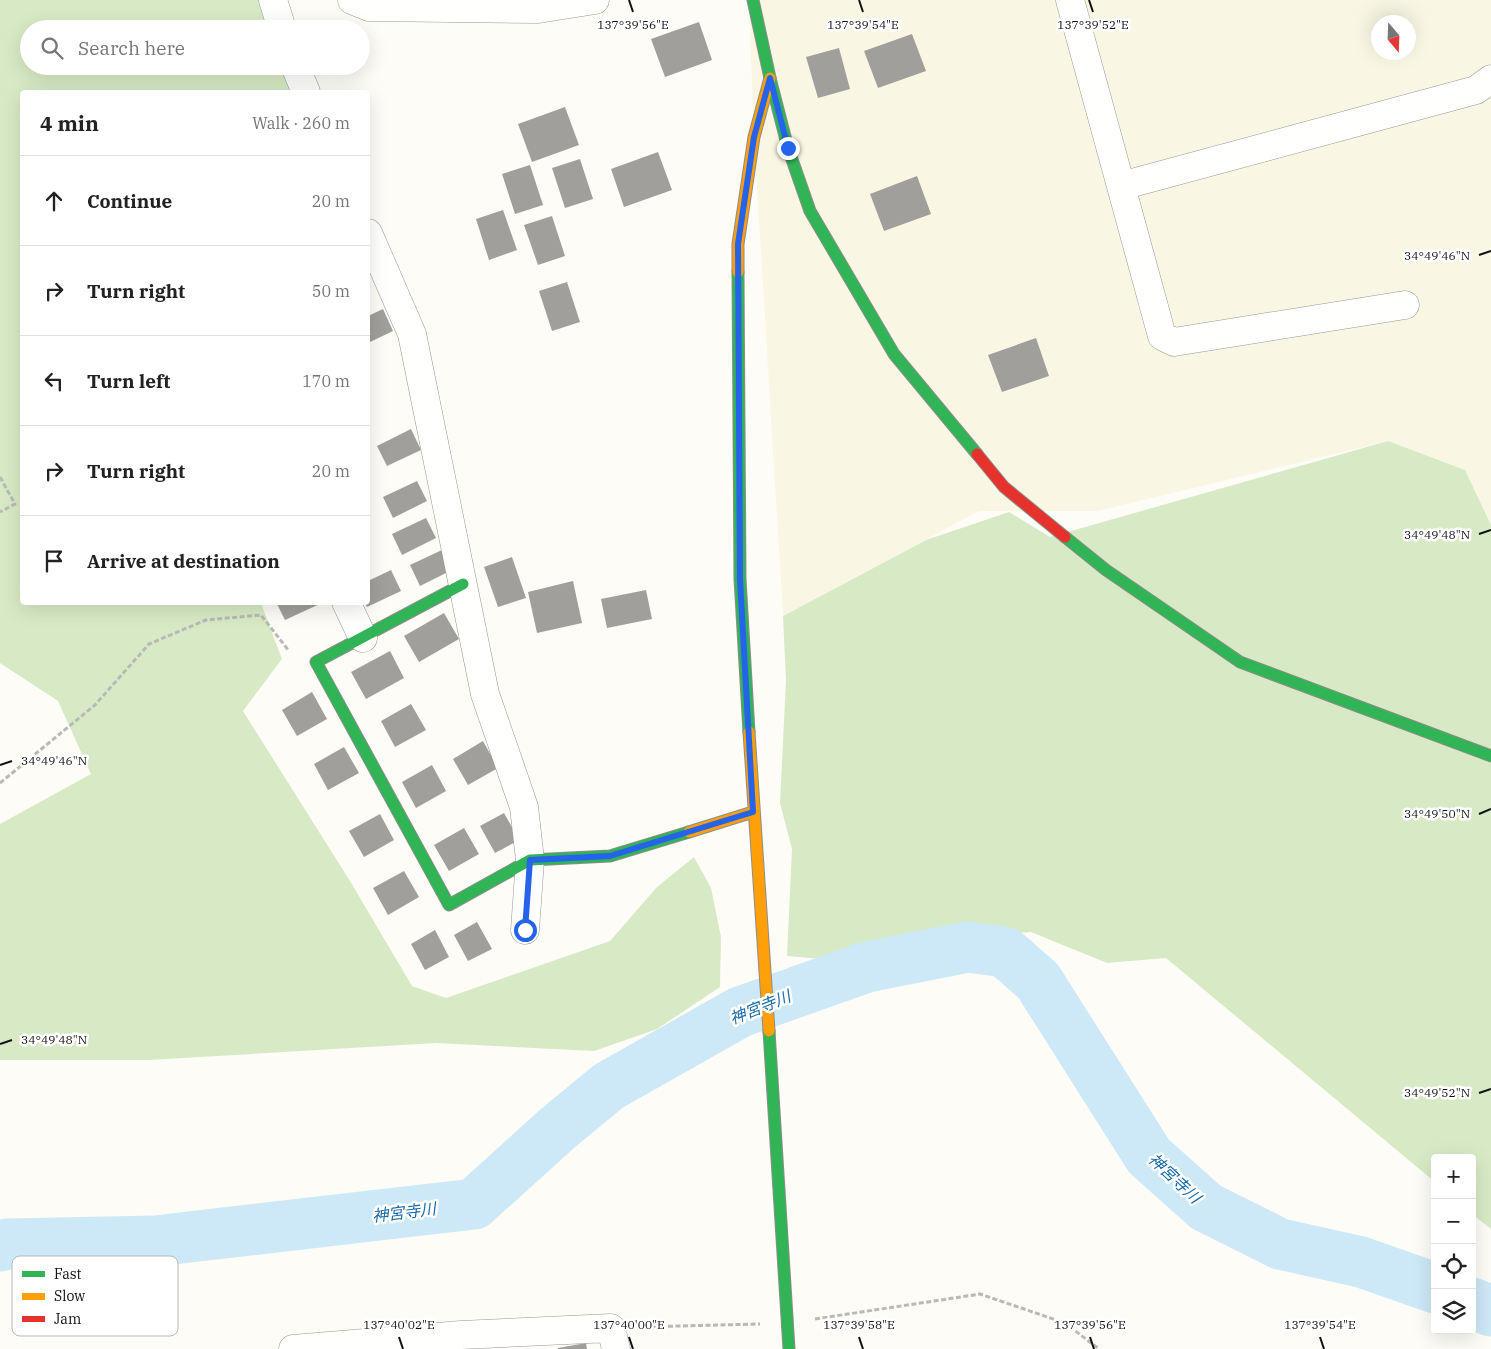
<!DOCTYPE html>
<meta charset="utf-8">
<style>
:root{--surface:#fff;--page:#f2f2f2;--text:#222;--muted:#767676;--line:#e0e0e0}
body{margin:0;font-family:"IBM Plex Serif","Noto Sans JP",serif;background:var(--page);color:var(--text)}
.controls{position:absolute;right:15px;bottom:15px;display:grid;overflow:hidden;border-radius:5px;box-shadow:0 5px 20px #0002}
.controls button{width:45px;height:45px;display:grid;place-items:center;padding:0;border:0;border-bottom:1px solid var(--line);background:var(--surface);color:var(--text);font:25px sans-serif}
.compass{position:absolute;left:1371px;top:15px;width:45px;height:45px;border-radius:50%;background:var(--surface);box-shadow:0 5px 20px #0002;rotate:161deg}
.stop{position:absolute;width:15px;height:15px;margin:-11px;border:4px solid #2563eb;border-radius:50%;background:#fff}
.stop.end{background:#2563eb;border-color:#fff;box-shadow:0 1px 5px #0008}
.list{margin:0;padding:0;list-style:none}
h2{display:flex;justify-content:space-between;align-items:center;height:65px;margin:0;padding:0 20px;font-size:21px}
h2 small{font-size:16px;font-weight:400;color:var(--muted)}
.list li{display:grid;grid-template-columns:32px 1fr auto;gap:15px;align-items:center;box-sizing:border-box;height:90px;padding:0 20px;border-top:1px solid var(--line)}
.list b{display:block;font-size:19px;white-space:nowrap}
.list em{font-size:16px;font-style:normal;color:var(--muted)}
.icon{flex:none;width:28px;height:28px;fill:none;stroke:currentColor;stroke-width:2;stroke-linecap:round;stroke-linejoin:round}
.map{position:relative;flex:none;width:1491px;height:1349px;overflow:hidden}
.search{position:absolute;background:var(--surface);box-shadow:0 5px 20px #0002;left:20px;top:20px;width:350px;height:55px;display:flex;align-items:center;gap:12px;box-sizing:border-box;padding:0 18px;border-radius:28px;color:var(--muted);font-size:19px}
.panel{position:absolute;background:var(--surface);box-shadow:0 5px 20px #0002;left:20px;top:90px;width:350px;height:515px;border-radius:5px}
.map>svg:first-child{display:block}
</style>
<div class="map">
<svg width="1491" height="1349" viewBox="0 0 1491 1349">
<rect width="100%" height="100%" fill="#fdfcf7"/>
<path fill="#f9f7e4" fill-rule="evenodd" d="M749,0H1491V525L1465,470L1388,441L1098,511H979L783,616L754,137ZM1378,22H1408V52H1378Z"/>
<path fill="#d8eac5" d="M0,0H260L269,29H29V66H282L290,92H22V602L261,603L282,659L243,711L350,881L412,986L446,998L610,941L657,887L694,857L711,888L721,937L720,987L657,1029L594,1051L436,1043L149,1060H0V824L91,774L58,701L0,663Z
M1388,441L1465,470L1491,525V1229L1472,1214V1158H1435V1182L1166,958L1107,963L1031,932L942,938L880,964L787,956L792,849L780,803L786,680L783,616L926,540L1009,512L1050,537Z"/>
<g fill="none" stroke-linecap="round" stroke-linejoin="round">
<path stroke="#cde8f7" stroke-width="51" d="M0,1246L7,1244L155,1241L474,1204L558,1128L609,1086L740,1012L867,967L968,947L1005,952L1038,981L1149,1156L1206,1207L1280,1244L1361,1262L1435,1288
M1472,1303L1491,1311"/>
</g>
<path fill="#a19f9c" d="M699,22L712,60L665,77L651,39Z
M912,34L926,71L878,88L864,51Z
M839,48L850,89L818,98L806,57Z
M565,107L579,145L532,162L518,124Z
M658,152L672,190L624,207L611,169Z
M580,159L593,199L565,208L552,168Z
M530,165L543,205L515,214L502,174Z
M917,176L931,214L884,231L870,194Z
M503,210L517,250L489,260L476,219Z
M552,216L565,256L538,265L524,225Z
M567,282L580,322L552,331L539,291Z
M383,309L393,331L368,343V316Z
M1036,338L1049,376L1002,392L988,355Z
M411,429L421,450L387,466L377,446Z
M417,481L427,501L393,518L383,497Z
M426,518L436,538L402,555L392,534Z
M444,549L454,569L420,586L410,565Z
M512,557L526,598L498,607L484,567Z
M391,570L401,591L367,607L364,602H368V581Z
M573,581L582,623L537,633L528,592Z
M646,590L652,619L607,628L601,599Z
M276,602H324L285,620Z
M444,613L459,639L419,662L404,636Z
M390,651L404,678L366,699L351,672Z
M312,692L327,719L297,736L282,710Z
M411,704L426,730L395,747L381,721Z
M483,741L498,768L468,785L453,759Z
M344,747L359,773L328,790L314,764Z
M432,765L446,791L416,808L402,782Z
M504,813L519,840L495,853L480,826Z
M380,814L394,840L364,857L349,831Z
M464,828L479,854L449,871L434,845Z
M404,871L419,897L388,915L373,888Z
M477,922L492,949L468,961L454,935Z
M435,930L449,957L425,970L411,944Z
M586,1343L587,1349H558V1348Z"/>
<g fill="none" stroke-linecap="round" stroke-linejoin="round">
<defs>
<path id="street" d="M273,0L282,29
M352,0L369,7L538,9L595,0
M1070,0L1162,336L1174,342L1405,305
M295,66L306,92
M1121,186L1476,90L1491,79
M368,233L412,334L485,694L524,807L530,860L525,930
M346,602L363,638
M293,1349L461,1335L611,1328L616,1349"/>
<path id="fast" d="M753,0L770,78L788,148L810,211L894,354L977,454
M738,272L740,579L749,732
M1065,537L1106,570L1240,662L1491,756
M463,584L316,662L449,905L530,860L610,856L689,832
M769,1031L789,1349"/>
<path id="slow" d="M738,272V244L754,137L770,78
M749,732L769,1031
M689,832L753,812"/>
<path id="jam" d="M977,454L1004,487L1065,537"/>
</defs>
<use href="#street" stroke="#979795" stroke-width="29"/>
<use href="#fast" stroke="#8e8d8b" stroke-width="13"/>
<use href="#slow" stroke="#8e8d8b" stroke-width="13"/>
<use href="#jam" stroke="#8e8d8b" stroke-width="13"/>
<path stroke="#b9b9b8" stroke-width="3" stroke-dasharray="5 2.5" stroke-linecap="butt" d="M0,477L15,504L0,512
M0,783L95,705L149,644L206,620L261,615L289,651
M815,1319L980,1294L1065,1323L1099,1349
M638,1327L760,1324"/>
<use href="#street" stroke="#fffffe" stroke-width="28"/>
<use href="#fast" stroke="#30b455" stroke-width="11"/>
<use href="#slow" stroke="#ff9f0a" stroke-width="11"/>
<use href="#jam" stroke="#e5322d" stroke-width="11"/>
</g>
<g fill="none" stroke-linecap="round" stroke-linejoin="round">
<path stroke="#2563eb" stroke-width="6" d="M525,930L530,860L610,856L753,812L740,579L738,244L754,137L770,78L788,148"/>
</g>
<path fill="none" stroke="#111" stroke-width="2" d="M629,0L633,12M859,0L863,12M1089,0L1093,12M1479,255L1491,251M1479,534L1491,530M0,765L12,761M1479,814L1491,809M0,1044L12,1040M1479,1093L1491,1089M399,1337L403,1349M629,1337L633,1349M859,1337L863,1349M1090,1337L1094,1349M1320,1337L1324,1349"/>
<g text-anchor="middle" stroke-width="5" stroke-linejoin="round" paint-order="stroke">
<g font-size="16" font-style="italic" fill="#1768a6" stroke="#fff">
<text transform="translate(760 1007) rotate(-22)" y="6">神宮寺川</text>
<text transform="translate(1175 1178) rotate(43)" y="6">神宮寺川</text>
<text transform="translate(404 1212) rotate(-7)" y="6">神宮寺川</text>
</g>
</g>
<rect x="12" y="1256" width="166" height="80" rx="8" fill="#fff" stroke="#b8b8b8" stroke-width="1"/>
<rect x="22" y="1271" width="23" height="6" fill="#30b455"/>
<rect x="22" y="1293" width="23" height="7" fill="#ff9f0a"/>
<rect x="22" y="1316" width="23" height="6" fill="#e5322d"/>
<g font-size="14" fill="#111">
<text x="54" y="1279">Fast</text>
<text x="54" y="1301">Slow</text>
<text x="54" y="1324">Jam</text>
</g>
<g font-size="12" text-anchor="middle" fill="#111" stroke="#fff" stroke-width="5" stroke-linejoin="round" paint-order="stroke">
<text x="1093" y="29">137°39'52"E</text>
<text x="633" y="29">137°39'56"E</text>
<text x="863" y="29">137°39'54"E</text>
<text x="1437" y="260">34°49'46"N</text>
<text x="1437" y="539">34°49'48"N</text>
<text x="54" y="765">34°49'46"N</text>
<text x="1437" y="818">34°49'50"N</text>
<text x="54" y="1044">34°49'48"N</text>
<text x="1437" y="1097">34°49'52"N</text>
<text x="399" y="1329">137°40'02"E</text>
<text x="629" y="1329">137°40'00"E</text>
<text x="859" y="1329">137°39'58"E</text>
<text x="1090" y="1329">137°39'56"E</text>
<text x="1320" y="1329">137°39'54"E</text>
</g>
</svg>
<div class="controls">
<button>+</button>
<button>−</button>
<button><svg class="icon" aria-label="locate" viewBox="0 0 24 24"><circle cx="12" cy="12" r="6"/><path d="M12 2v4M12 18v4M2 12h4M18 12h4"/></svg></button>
<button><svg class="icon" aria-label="layers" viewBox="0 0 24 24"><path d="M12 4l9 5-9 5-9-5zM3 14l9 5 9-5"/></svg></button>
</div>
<svg class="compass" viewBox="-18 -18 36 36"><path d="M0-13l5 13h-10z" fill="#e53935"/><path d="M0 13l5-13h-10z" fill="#767676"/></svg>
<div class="stop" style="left:525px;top:930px"></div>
<div class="stop end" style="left:788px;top:148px"></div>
<div class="search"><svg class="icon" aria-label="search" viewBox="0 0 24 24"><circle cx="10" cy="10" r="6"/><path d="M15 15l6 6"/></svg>Search here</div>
<section class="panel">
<h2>4 min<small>Walk · 260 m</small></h2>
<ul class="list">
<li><svg class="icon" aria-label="ahead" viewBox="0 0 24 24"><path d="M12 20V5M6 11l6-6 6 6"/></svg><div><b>Continue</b></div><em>20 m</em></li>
<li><svg class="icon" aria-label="right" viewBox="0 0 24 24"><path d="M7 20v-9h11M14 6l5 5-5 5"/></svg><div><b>Turn right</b></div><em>50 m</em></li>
<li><svg class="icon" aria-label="left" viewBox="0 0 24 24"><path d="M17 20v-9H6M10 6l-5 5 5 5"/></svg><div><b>Turn left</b></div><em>170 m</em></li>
<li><svg class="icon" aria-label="right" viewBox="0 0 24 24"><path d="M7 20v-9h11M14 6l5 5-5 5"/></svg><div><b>Turn right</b></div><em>20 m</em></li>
<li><svg class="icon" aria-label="arrive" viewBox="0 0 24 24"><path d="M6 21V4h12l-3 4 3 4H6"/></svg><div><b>Arrive at destination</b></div></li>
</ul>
</section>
</div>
